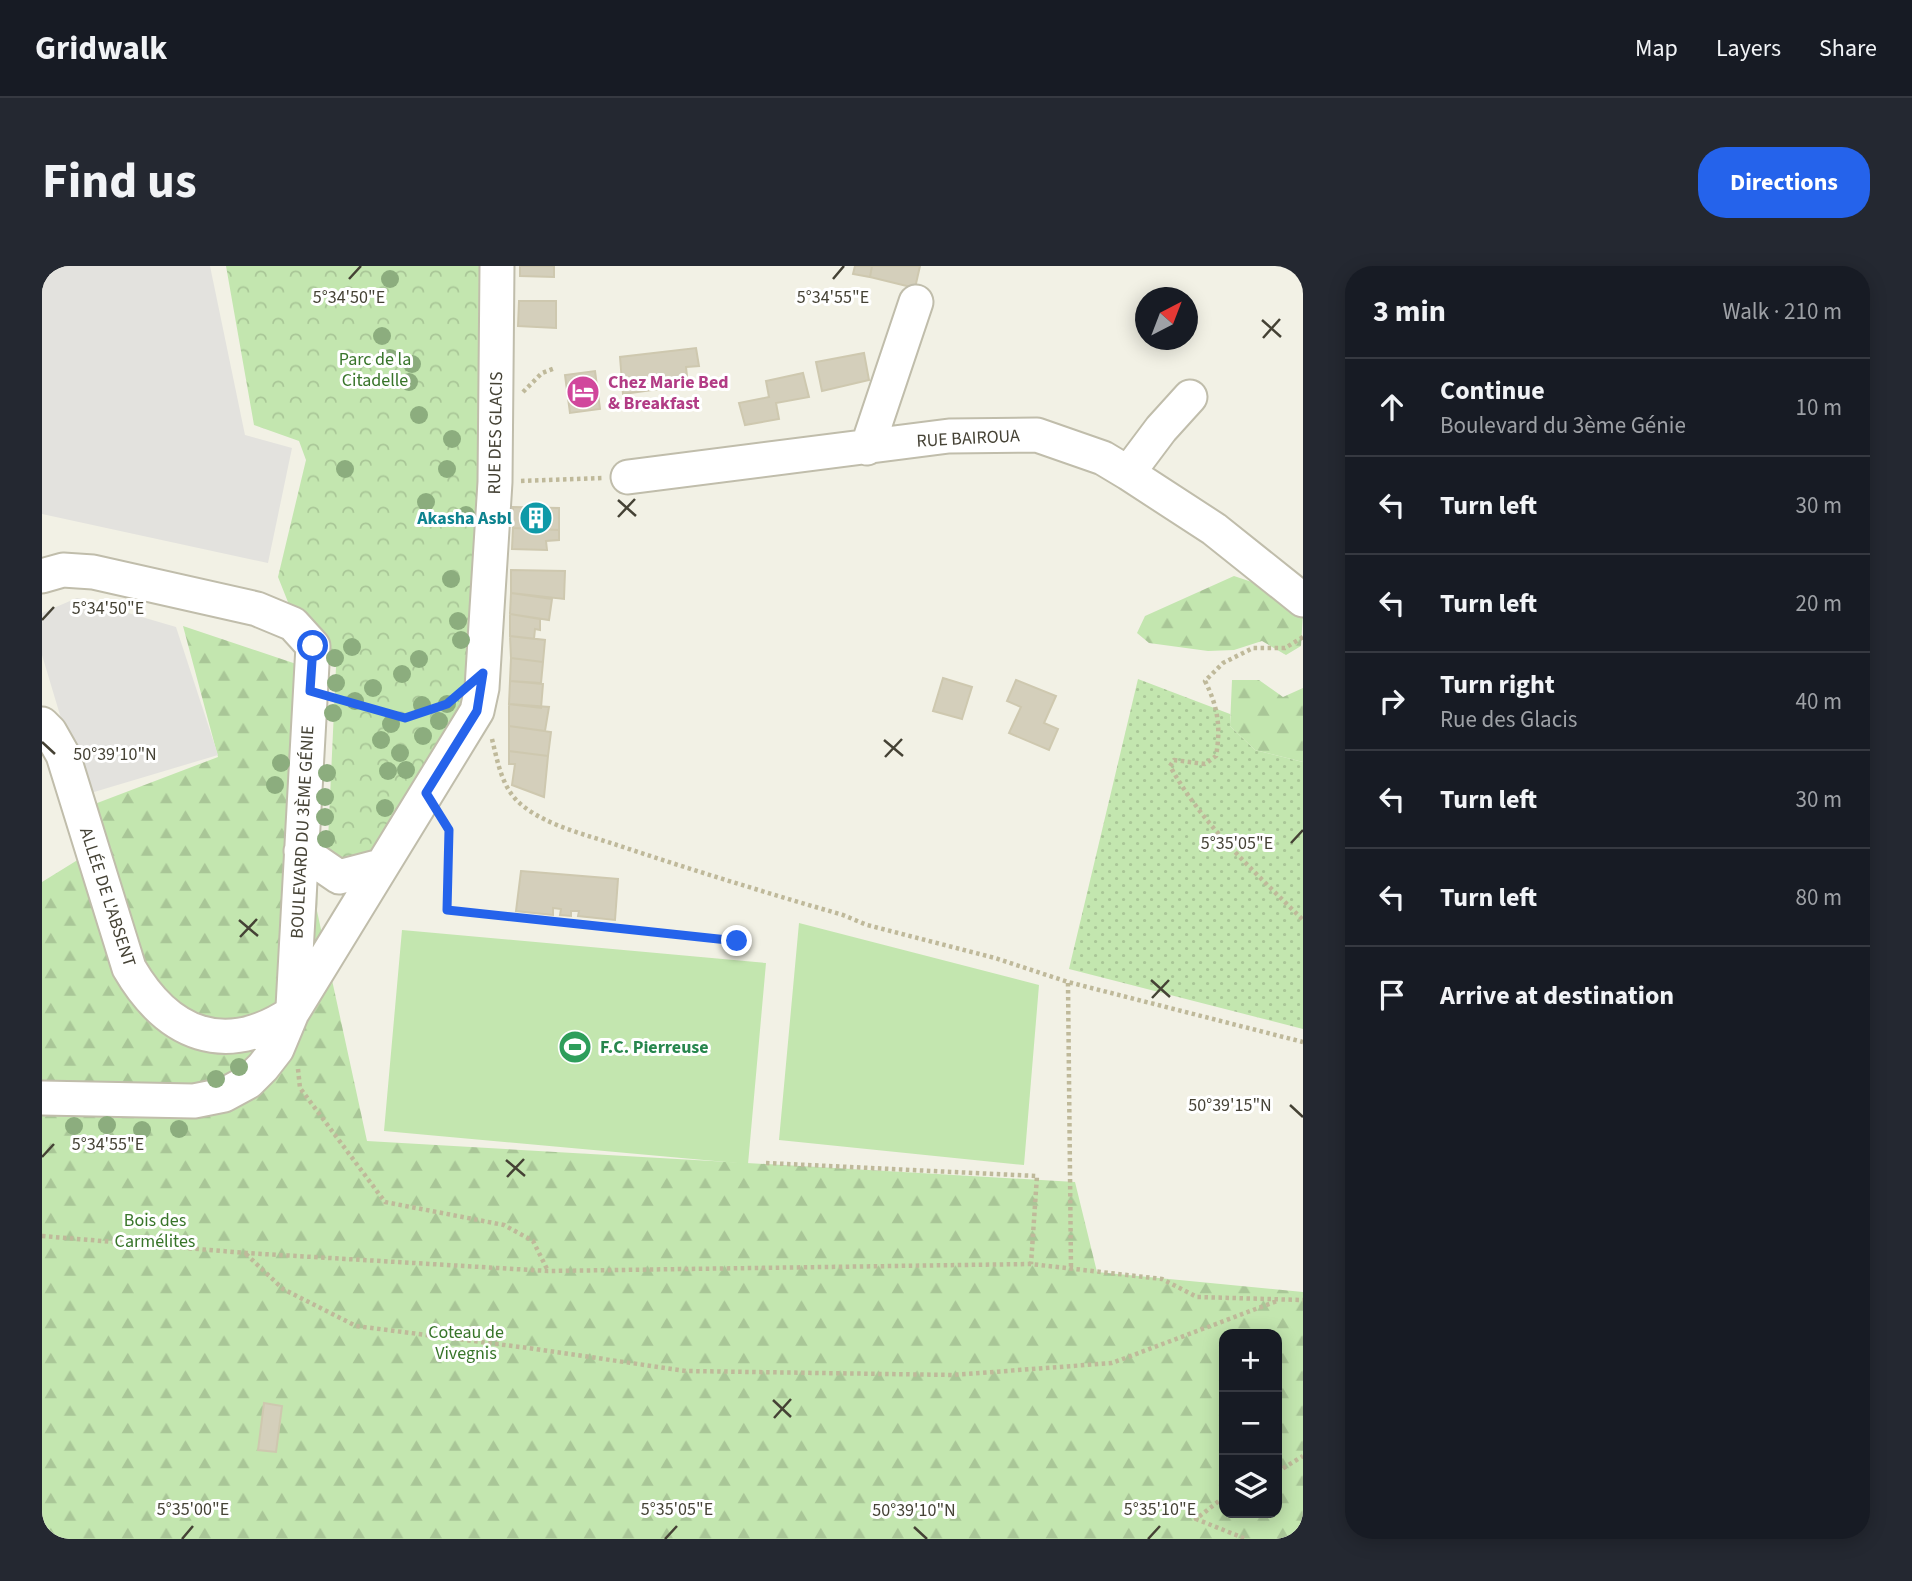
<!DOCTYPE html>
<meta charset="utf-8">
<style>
:root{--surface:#171b24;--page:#242831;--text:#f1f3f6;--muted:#9ea1a6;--line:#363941;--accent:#2563eb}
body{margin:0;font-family:"Source Sans 3",sans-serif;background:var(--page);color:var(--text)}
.controls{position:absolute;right:21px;bottom:21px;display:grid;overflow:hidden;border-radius:14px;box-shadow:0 4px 18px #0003}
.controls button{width:63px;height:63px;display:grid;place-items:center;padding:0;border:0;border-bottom:2px solid var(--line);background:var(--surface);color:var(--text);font:35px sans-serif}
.compass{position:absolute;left:1093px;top:21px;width:63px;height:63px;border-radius:50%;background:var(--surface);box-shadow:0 4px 18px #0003;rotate:42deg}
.stop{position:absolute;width:21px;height:21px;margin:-16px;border:5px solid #2563eb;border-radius:50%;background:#fff}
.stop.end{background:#2563eb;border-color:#fff;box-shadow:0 2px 7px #0008}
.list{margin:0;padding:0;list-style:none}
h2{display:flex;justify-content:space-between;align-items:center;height:91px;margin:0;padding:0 28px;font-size:30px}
h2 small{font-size:23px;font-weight:400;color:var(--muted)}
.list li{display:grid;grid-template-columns:46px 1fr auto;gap:21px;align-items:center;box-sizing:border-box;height:98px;padding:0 28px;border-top:2px solid var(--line)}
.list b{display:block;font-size:26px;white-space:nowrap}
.list p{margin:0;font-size:23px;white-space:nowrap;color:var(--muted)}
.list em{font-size:23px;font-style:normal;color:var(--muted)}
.icon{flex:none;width:38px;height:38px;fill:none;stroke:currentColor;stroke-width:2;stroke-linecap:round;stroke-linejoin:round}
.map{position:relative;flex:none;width:1261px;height:1273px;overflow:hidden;border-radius:28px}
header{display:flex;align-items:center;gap:42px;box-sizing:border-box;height:98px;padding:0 35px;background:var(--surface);border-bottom:2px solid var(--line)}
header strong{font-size:33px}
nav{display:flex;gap:38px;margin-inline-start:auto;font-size:24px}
.intro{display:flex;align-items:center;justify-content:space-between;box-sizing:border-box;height:168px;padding:0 42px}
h1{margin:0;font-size:49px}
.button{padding:18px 32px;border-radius:28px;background:var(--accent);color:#fff;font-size:24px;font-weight:700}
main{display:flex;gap:42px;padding:0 42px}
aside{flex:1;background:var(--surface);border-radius:28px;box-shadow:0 4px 18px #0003}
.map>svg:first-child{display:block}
</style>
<header>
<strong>Gridwalk</strong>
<nav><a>Map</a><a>Layers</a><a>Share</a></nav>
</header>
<div class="intro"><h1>Find us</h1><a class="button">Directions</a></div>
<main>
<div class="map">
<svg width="1261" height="1273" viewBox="0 0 1261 1273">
<defs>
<pattern id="grass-dots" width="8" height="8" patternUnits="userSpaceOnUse" patternTransform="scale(1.75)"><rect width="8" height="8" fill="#c3e6af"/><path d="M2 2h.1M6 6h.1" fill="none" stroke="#a9c697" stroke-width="1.8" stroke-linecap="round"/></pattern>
<pattern id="forest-firs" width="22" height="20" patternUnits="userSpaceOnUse" patternTransform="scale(1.75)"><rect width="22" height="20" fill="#c3e6af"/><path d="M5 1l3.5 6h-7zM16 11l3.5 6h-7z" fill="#a9c697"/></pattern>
<pattern id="park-crowns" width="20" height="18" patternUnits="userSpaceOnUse" patternTransform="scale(1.75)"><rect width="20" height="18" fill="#c3e6af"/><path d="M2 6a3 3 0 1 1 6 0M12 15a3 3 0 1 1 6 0" fill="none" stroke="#a9c697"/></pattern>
</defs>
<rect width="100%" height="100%" fill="#f2f1e5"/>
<path fill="url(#grass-dots)" d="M1096,413L1188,448V460L1213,484L1261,496V763L1027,703Z"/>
<path fill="url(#forest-firs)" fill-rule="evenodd" d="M1192,310L1234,324L1261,346L1259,380L1244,389L1220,375L1192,384L1166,385L1107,377L1095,367L1103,350Z
M141,360L284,408L275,645L325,875L1033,916L1055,1006L1261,1026V1273H0V616L63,577L50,539L176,491ZM1182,1068H1235V1247H1182Z
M1190,414H1217L1241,431L1261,422V496L1213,484L1188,460Z"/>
<path fill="url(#park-crowns)" d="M184,0H437L436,221L425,433L339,589L285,596L294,401L269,394L236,311L264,194L257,175L212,159Z"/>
<path fill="#c3e6af" d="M757,657L997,719L982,899L737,874Z
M360,664L724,697L706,898L342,865Z"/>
<path fill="#e3e2de" d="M0,0H168L203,169L250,182L226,297L0,248Z
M35,332L134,361L176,489L42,529L0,389V347Z"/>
<path fill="#d4cfbb" stroke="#cec8af" stroke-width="2" d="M478,0H512V11L478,10Z
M813,0H830L828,11L811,8Z
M830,0H878L873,22L828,11Z
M477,35H514V62L476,60Z
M654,82L657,100L644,101L646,119L581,128L578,91Z
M822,87L827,114L780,125L774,96Z
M553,105L558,143L528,147L523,109Z
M761,107L767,131L734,137L737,153L703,159L697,137L727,131L724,115Z
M471,241L517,242V264L471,262Z
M471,262L517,264V274L504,275L505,284L470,283Z
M469,304L523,305L522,333L469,327Z
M469,327L510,333L507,354L468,348Z
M468,348L498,353V364L493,363L492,373L468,370Z
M468,370L503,374L501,396L469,392Z
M469,392L501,396L499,417L468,415Z
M901,412L930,421L920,453L891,445Z
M974,414L1014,430L1002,457L1016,463L1007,484L967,467L979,441L965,435Z
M468,415L501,418L499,442L467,438Z
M467,438L507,441L503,465L467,460Z
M467,460L509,466L506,490L467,485Z
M467,485L506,490L502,531L470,519L473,498H467Z
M479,605L576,613L573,654L536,650L537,645H529V650L518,649L519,643L511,642V649L474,645Z
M222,1137L240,1140L234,1186L216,1184Z"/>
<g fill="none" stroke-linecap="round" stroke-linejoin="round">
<defs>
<path id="minor" d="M825,182L874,36
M1086,207L1119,163L1148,131
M586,211L907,170L995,169L1061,192L1086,207L1172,263L1261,334
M0,310L21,304L51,306L215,343L251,358L271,380L251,741
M0,458L8,466L21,489L87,702C126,769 183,792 250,747
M259,585L297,611L339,600
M0,832L152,835L182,829L206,816L221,801L235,783L250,747L435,445L440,422L453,216L455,0"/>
</defs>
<use href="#minor" stroke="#c0bdab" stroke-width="37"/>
<path stroke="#bfb99a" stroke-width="4.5" stroke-dasharray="3.5 3.5" stroke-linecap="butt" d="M481,126L500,107L513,102
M479,215L561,212
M1261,371L1243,382H1211L1181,397L1163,415C1176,441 1179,461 1174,490L1163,498L1132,494L1128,500C1161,560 1213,606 1261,654
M294,433L364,452L406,437
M450,473C456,497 460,524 481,540C506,560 545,569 575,579C650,604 725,627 801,649L825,659L953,692L1026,716L1261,776
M400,553L407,564L406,644L695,675
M1026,717L1029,1003
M256,803L258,822L343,936L462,959L491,975L506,1005
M724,897L995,910L989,998
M0,970L204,987L506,1005L989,998L1120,1013L1155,1031L1261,1034
M204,988L241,1023L314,1060L486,1082L644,1105L911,1109L1070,1097L1235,1035
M1235,1206L1261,1190
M1182,1231L1154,1253L1204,1273"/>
<use href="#minor" stroke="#fff" stroke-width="33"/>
</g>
<g fill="#8cad7e">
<circle cx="348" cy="13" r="9"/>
<circle cx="340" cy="70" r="9"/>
<circle cx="348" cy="92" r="9"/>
<circle cx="370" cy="98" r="9"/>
<circle cx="367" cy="116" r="9"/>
<circle cx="377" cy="149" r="9"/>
<circle cx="410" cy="173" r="9"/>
<circle cx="303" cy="203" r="9"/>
<circle cx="405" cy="203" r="9"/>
<circle cx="384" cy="236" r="9"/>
<circle cx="424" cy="249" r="9"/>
<circle cx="409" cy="313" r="9"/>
<circle cx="416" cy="355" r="9"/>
<circle cx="419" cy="374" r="9"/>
<circle cx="310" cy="381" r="9"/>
<circle cx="293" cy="392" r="9"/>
<circle cx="377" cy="393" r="9"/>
<circle cx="360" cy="408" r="9"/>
<circle cx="294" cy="417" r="9"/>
<circle cx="331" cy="422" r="9"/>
<circle cx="313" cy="435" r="9"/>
<circle cx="405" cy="438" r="9"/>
<circle cx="380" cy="439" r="9"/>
<circle cx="291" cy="447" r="9"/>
<circle cx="397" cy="455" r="9"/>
<circle cx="349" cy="458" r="9"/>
<circle cx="381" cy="470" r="9"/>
<circle cx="339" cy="474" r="9"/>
<circle cx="358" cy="487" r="9"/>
<circle cx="239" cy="497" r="9"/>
<circle cx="364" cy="504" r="9"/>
<circle cx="346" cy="505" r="9"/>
<circle cx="285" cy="507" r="9"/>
<circle cx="233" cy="519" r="9"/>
<circle cx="283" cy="531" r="9"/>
<circle cx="343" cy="542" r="9"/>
<circle cx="283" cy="551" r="9"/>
<circle cx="284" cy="573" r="9"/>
<circle cx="197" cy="801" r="9"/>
<circle cx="174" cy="813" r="9"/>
<circle cx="65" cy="859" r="9"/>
<circle cx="32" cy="860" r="9"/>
<circle cx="137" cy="863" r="9"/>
<circle cx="100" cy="864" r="9"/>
</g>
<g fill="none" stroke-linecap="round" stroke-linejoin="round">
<path stroke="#2563eb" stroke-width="9" d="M271,380L268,425L363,452L405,438L441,407L435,445L384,527L407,564L405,644L695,675"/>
</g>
<path fill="none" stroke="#454235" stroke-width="2.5" d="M307,13L319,0M791,13L802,0M1220,54L1239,71M1221,72L1238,53M576,234L594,250M576,251L593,233M0,354L12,341M842,474L861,490M0,476L13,488M843,491L860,473M1249,577L1261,564M197,654L216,670M198,671L215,653M1109,714L1128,731M1110,732L1127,714M1248,839L1261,851M0,891L12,878M464,894L483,910M465,911L482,893M731,1134L749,1151M732,1152L749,1133M872,1261L885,1273M140,1273L151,1260M623,1273L635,1260M1106,1273L1118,1260"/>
<defs>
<symbol id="hotel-disc" viewBox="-11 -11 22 22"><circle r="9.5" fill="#d1479c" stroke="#fff"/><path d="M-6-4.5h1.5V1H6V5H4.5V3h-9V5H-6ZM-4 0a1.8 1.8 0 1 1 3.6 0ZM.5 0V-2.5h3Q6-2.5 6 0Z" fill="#fff"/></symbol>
<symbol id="building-disc" viewBox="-11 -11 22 22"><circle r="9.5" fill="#0f9aa8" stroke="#fff"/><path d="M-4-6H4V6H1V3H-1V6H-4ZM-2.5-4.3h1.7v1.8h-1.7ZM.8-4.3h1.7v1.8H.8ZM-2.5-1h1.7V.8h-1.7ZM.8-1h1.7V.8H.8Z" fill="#fff"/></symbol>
<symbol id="stadium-disc" viewBox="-11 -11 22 22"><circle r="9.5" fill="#2e9e5b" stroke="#fff"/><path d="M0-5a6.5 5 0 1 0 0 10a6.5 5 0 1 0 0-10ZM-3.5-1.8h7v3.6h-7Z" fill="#fff"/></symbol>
</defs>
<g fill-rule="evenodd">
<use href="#hotel-disc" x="522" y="107" width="38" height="38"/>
<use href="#building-disc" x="475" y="233" width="38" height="38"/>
<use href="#stadium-disc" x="514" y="762" width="38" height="38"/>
</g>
<g text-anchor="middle" stroke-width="6" stroke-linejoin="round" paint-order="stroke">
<g font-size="18" fill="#38752a" stroke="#fff">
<text x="333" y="99">Parc de la<tspan x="333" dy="21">Citadelle</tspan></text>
<text x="113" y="960">Bois des<tspan x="113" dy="21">Carmélites</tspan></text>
<text x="424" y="1072">Coteau de<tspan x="424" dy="21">Vivegnis</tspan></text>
</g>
<g font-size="18" font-weight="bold" fill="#b23c85" stroke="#fff" text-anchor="start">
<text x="566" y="122">Chez Marie Bed<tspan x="566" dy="21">&amp; Breakfast</tspan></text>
</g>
<g font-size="18" fill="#454235" stroke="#fff">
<text transform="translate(453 167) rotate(-89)" y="6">RUE DES GLACIS</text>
<text transform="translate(926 172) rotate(-3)" y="6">RUE BAIROUA</text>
<text transform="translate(260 566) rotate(-87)" y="6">BOULEVARD DU 3ÈME GÉNIE</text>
<text transform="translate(66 631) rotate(72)" y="6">ALLÉE DE L'ABSENT</text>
</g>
<g font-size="18" font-weight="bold" fill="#0d838f" stroke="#fff" text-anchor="end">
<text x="470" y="258">Akasha Asbl</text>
</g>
<g font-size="18" font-weight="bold" fill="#27864d" stroke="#fff" text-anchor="start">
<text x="558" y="787">F.C. Pierreuse</text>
</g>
</g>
<g font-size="18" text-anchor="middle" fill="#454235" stroke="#fff" stroke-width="6" stroke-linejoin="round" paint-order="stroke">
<text x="307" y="37">5°34'50"E</text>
<text x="791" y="37">5°34'55"E</text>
<text x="66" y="348">5°34'50"E</text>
<text x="73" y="494">50°39'10"N</text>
<text x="1195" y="583">5°35'05"E</text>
<text x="1188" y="845">50°39'15"N</text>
<text x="66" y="884">5°34'55"E</text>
<text x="151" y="1249">5°35'00"E</text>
<text x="635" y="1249">5°35'05"E</text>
<text x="1118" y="1249">5°35'10"E</text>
<text x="872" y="1250">50°39'10"N</text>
</g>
</svg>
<div class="controls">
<button>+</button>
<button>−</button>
<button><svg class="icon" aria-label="layers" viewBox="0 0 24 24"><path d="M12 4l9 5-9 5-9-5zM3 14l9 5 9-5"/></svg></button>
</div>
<svg class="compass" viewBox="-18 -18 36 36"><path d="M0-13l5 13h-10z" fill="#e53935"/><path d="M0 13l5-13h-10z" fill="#9ea1a6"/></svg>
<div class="stop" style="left:271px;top:380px"></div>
<div class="stop end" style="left:695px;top:675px"></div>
</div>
<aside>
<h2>3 min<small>Walk · 210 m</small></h2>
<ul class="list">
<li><svg class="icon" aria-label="ahead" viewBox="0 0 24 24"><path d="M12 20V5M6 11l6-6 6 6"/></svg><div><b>Continue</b><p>Boulevard du 3ème Génie</p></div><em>10 m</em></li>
<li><svg class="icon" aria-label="left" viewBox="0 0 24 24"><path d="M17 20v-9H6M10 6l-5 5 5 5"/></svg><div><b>Turn left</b></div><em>30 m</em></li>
<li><svg class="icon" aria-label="left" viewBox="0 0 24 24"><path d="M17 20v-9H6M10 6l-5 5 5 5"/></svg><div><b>Turn left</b></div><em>20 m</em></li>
<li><svg class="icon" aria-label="right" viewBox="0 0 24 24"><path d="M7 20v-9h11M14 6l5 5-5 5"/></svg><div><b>Turn right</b><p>Rue des Glacis</p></div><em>40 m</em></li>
<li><svg class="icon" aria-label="left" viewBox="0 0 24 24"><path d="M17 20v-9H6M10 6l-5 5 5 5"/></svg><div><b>Turn left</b></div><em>30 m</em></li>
<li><svg class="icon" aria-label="left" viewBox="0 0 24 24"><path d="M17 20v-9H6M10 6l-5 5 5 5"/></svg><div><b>Turn left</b></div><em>80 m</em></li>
<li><svg class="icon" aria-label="arrive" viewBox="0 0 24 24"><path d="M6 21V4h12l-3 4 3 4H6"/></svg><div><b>Arrive at destination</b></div></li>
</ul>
</aside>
</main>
